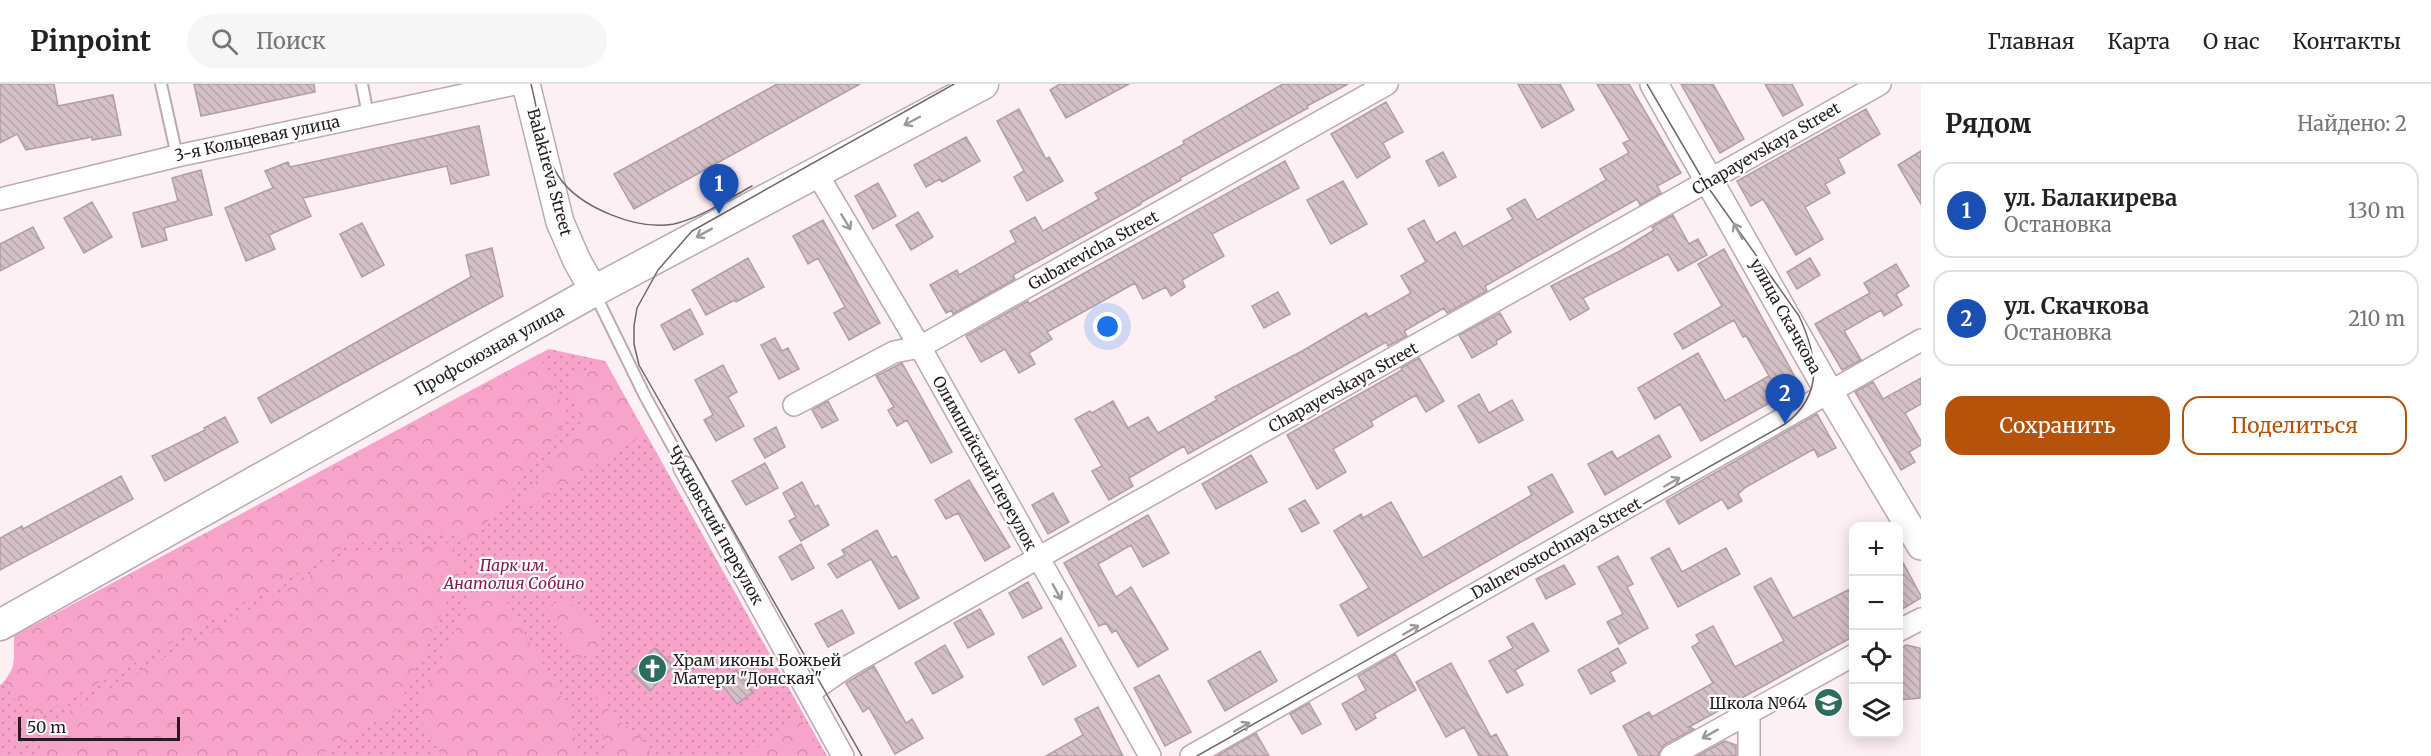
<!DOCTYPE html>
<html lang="ru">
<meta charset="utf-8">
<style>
:root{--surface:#fff;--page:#f6f6f6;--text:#222;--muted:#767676;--line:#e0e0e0;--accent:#b45309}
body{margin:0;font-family:Merriweather,serif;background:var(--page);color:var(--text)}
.controls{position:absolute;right:18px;bottom:18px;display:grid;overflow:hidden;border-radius:12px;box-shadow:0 3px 15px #0003}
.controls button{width:54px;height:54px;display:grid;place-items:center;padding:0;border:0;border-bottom:2px solid var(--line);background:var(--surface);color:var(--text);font:30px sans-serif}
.scale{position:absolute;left:18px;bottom:15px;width:162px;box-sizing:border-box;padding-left:6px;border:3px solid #241c1f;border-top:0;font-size:16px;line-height:21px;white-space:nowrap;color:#241c1f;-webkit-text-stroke:4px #fff;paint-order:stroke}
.you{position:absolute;left:1108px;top:243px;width:21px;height:21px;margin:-15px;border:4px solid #fff;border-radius:50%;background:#1a73e8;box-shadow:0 0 0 9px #1a73e833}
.badge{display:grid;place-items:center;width:39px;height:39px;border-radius:50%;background:var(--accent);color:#fff;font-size:20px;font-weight:700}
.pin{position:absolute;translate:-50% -50px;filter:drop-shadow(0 2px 3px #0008)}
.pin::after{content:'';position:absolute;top:32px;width:21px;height:18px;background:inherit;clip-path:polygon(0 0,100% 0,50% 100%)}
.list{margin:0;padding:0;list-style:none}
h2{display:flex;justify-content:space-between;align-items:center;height:78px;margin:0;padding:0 24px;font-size:26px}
h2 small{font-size:20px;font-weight:400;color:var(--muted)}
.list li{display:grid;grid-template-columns:39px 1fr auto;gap:18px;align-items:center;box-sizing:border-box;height:96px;margin:0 12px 12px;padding:0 12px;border:2px solid var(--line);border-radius:18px}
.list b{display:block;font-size:22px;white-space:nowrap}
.list p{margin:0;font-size:20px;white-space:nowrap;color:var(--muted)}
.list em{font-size:20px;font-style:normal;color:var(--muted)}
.actions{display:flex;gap:12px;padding:18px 24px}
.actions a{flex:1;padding:14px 0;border:2px solid var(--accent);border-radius:18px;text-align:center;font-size:21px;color:var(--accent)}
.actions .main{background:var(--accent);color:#fff}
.icon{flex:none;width:33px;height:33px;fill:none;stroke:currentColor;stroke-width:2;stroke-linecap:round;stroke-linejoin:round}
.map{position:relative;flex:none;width:1921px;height:672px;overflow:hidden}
header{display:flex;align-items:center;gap:36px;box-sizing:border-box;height:84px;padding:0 30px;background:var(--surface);border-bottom:2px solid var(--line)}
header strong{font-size:28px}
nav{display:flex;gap:33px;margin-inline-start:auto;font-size:21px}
.search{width:420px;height:54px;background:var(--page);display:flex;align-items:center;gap:15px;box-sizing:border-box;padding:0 21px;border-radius:33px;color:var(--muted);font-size:22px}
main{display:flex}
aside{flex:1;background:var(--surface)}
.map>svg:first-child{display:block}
</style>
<header>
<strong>Pinpoint</strong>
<div class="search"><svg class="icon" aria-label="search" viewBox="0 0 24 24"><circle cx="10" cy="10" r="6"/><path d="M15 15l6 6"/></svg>Поиск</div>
<nav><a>Главная</a><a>Карта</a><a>О нас</a><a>Контакты</a></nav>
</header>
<main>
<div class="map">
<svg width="1921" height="672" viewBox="0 0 1921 672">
<defs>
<pattern id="grass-dots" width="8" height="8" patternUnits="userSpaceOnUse" patternTransform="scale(1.5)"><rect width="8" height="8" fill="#f8a3c9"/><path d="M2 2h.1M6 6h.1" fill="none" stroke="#d48cac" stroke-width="1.8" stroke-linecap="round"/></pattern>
<pattern id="forest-crowns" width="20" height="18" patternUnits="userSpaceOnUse" patternTransform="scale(1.5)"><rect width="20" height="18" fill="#f8a3c9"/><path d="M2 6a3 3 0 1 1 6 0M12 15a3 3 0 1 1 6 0" fill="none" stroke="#d48cac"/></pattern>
<pattern id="building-back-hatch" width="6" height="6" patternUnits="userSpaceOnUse" patternTransform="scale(1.5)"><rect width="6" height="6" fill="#d5c0c8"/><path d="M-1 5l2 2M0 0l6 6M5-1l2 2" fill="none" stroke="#b7a4ab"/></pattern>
</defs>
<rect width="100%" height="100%" fill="#fdf0f5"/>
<path fill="url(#grass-dots)" d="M549,265L605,277L827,672H0V601C17,590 14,569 14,552Z"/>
<path fill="url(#forest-crowns)" d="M539,270L569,334L479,448V454L465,463L456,448L350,460L37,633L32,626L16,617L4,598L14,582V552Z
M605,277L645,350L529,423L518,420L582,337L566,297Z
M450,459L464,481L397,625L318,672H37L45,652L43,642L350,469Z
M489,488L567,622L580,672H442L416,628L482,490Z
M566,514C575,519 573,523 579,530C584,535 594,538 601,545L602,559L592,570L577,575L547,523Z
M590,598C618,615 600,616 612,631C619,640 630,642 638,650C645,657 647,666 655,672H606L597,616Z
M799,631L822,672H747Z"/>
<path fill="url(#building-back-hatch)" stroke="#b19da5" stroke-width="1.5" d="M0,0H54L58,22L113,11L121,51L92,56V53L26,66L17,50L0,59Z
M194,0H314L315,8L201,32Z
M777,0H860L634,125L614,90Z
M1060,0H1129L1066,34L1050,6Z
M1283,0H1348L1307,22L1308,24L1180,94L1181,96L1140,119L1141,120L1013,191L1015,195L953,230L952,226L946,229L930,201L957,186L959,191L1016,158L1010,147L1035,133L1043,147L1099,115L1095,109L1184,60L1183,57Z
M1518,0H1560L1574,26L1542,44Z
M1597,0H1629L1681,89L1657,102L1661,109L1640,121L1637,115L1485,202L1487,207L1447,229L1444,224L1404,247L1407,252L1388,262L1386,258L1188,370L1184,362L1129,394L1133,402L1109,416L1092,387L1102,382L1075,335L1090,327L1092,329L1113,317L1128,344L1148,333L1158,349L1217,316L1215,313L1304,266L1366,229L1369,233L1411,209L1401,192L1426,178L1408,145L1424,136L1436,159L1455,148L1463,163L1513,135L1507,125L1525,115L1537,136L1606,96L1600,85L1629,69L1623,59L1630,56Z
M1681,0H1713L1744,55L1720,69Z
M1765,0H1792L1803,21L1783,32Z
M1386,18L1403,48L1383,59L1390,73L1357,94L1331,50Z
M1019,25L1046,75L1049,73L1063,97L1027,117L1014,93L1024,87L997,37Z
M1866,25L1880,50L1838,75L1845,89L1825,100L1830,109L1805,123L1823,155L1796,171L1763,115L1751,122L1737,97Z
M479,42L489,91L451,100L447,82L303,114L311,132L269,151L275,165L246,177L225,124L273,104L265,87L288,78L290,83Z
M966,53L980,77L942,98L940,95L926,103L914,81Z
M1921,67V120L1898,81Z
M1443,68L1456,93L1439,102L1426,77Z
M1285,77L1299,104L1212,150L1224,172L1182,196L1185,203L1171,212L1166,203L1143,215L1135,199L1047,248L1052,255L1029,269L1035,280L1019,289L1005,265L981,278L966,252L1028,217L1029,220Z
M201,86L212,131L164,144L167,156L142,163L133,129L178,117L172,94Z
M1343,97L1367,140L1331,160L1307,116Z
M878,99L896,132L873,145L855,112Z
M92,118L112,153L84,169L64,134Z
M918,128L933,153L911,166L896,141Z
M1673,131L1689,160L1698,155L1707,171L1678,187L1668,170L1583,214L1589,225L1570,236L1551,202L1620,167L1654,146L1652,143Z
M823,136L880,239L849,256L834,229L845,223L818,174L808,180L793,152Z
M362,139L384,181L362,193L340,150Z
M33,143L44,164L0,187V160Z
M492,164L503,212L271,339L258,314L471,193L466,171Z
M1724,165L1800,302L1701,357L1680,320L1655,335L1638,304L1698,269L1725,317L1769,292L1746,252L1743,253L1734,236L1683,265L1674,250L1722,222L1698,180Z
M748,174L764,203L736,218L735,216L706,231L692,206Z
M1810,174L1820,191L1797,205L1787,188Z
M1896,180L1909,202L1896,210L1902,221L1884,232L1881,226L1844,247L1861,276L1842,286L1815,240L1870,209L1864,199Z
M1278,208L1290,230L1264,244L1252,222Z
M690,225L703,250L674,266L661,241Z
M1500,229L1511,248L1496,257L1497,260L1472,274L1459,251Z
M775,254L782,267L788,264L799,285L779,295L761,261Z
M1419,274L1444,317L1426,328L1416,311L1371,337L1373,342L1333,365L1346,388L1317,405L1287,351L1402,286L1401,284Z
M902,279L952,368L931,379L907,336L897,342L888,326L894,323L876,292Z
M723,281L737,308L728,313L744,342L716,357L704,336L713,331L695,296Z
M1921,294V320L1905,329L1921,357V361L1909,368L1915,378L1901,386L1855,308L1873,298L1883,315Z
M1479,310L1489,329L1512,316L1523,336L1479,359L1458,322Z
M828,317L838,336L822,344L812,326Z
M1817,330L1836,364L1818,373L1814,365L1746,403L1738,410L1742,417L1728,425L1722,415L1679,440L1666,417Z
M225,333L238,358L165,397L152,372L205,346L204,344Z
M776,343L785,363L765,374L754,355Z
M1659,351L1671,373L1605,411L1588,380L1612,367L1617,375Z
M1251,371L1267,398L1216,425L1202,400Z
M765,379L778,404L746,421L732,397Z
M1552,390L1573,428L1358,552L1340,521L1369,504L1334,447L1361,430L1363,434L1391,418L1423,474L1532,411L1528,403Z
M121,392L133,415L0,486V454L22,442L23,445Z
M969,396L1010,463L985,477L958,429L946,435L935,416Z
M802,398L815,423L818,421L829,441L801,457L789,437L796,433L783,409Z
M1053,409L1069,438L1048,450L1032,421Z
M1305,416L1319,439L1302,448L1289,425Z
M1148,431L1169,469L1143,483L1131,461L1098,480L1116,513L1131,503L1168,565L1138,583L1116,546L1112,549L1106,539L1099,542L1064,479Z
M877,446L892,474L896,472L919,514L899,525L871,475L837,494L828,480L845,471L842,466Z
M801,460L814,484L792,496L779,473Z
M1669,464L1682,488L1726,464L1740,490L1678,523L1651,474Z
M1899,471L1921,512V514L1899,527Z
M1618,472L1633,500L1627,503L1648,544L1619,560L1607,538L1623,530L1598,483Z
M1564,481L1575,500L1546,515L1536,495Z
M1771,494L1793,534L1854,503V552L1689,643L1694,645L1664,661L1658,672H1639L1623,642L1649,628L1652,633L1713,599L1692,563L1700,558L1696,551L1713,542L1735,583L1784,557L1754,503Z
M1028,498L1042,524L1023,534L1009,509Z
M980,525L994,550L968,564L954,539Z
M842,526L854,549L828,563L815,540Z
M1533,539L1549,567L1515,586L1523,601L1507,609L1489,577L1513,564L1507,553Z
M1061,554L1076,582L1043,601L1028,573Z
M945,561L963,593L933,610L915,579Z
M1906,561L1920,564V614L1899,616V566Z
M655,564L674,582L650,607L631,588Z
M1618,564L1626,579L1610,588L1615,597L1591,610L1578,586Z
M1260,567L1277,597L1225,627L1208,597Z
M1395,570L1416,606L1374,630L1376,634L1356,646L1342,620L1366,606L1358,592Z
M1451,579L1491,653L1496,650L1508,672H1479L1464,643L1446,653L1416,598Z
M874,582L906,639L912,635L923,654L895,670L869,624L863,628L846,599Z
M736,586L753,608L737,620L720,598Z
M1159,591L1191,648L1165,662L1134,604Z
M1309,619L1321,640L1302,650L1290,630Z
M1098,623L1123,672H1046L1083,651L1075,635Z
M1256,649L1269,672H1217Z
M1725,657L1736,661V672H1697Z"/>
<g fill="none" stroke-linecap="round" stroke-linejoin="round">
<defs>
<path id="service" d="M161,0L177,72
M362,0L368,31
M595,210L645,312L684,383"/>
<path id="minor" d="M816,88L920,263L1150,672
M0,115L177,72L515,0
M794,321L894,268L920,263L1387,0
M684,383L843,672
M1898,547L1921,535
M809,609L845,584L1038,474L1880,0
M1749,628V672
M1191,672L1921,256
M1671,672L1854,571"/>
<path id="tertiary" d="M526,0L560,138L577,177L594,207
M1654,0L1829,308L1921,462"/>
<path id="secondary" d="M0,541L594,207L983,0"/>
</defs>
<use href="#service" stroke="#bca8b0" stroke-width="14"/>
<use href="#minor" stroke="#bca8b0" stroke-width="24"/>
<use href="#tertiary" stroke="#bca8b0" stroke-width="30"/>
<use href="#secondary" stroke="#bca8b0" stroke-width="33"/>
<use href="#service" stroke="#fff" stroke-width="10"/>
<use href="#minor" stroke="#fff" stroke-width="21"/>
<use href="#tertiary" stroke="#fff" stroke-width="27"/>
<use href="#secondary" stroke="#fff" stroke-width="30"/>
<path stroke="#70666a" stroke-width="1.5" d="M531,0C538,27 543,70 559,93C579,123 637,147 674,140C701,134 728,115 752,102
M862,672L639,281L634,260V242L637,224L658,186L692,147L954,0
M1197,672L1785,340C1825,310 1817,271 1799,232L1705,99L1647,0"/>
</g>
<defs><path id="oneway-shaft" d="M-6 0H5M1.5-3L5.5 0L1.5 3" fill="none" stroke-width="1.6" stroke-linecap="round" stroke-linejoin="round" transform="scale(1.5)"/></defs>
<g stroke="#9c999a">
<use href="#oneway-shaft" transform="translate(912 37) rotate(152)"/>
<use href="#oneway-shaft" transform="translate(846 138) rotate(59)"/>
<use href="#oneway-shaft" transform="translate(1738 147) rotate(-119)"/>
<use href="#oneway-shaft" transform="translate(704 149) rotate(151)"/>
<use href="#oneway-shaft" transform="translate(1672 398) rotate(-30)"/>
<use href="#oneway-shaft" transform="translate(1057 508) rotate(61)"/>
<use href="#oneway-shaft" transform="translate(1411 546) rotate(-30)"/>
<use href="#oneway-shaft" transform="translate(1242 643) rotate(-30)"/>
<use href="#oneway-shaft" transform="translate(1710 650) rotate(151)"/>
</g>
<defs>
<symbol id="church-disc" viewBox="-11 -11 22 22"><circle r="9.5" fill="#2d6d5b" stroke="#fff"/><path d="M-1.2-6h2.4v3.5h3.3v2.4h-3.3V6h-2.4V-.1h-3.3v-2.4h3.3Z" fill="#fff"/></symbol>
<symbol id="school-disc" viewBox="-11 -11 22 22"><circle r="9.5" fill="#2d6d5b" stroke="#fff"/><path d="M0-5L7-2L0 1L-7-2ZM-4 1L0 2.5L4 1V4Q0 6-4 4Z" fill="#fff"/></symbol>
</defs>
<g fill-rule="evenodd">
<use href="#church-disc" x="636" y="568" width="33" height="33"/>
<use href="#school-disc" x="1812" y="602" width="33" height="33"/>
</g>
<g text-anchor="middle" stroke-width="4.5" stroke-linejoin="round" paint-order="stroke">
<g font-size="16" fill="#241c1f" stroke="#fff">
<text transform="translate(257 54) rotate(-12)" y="6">3-я Кольцевая улица</text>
<text transform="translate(1766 64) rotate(-30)" y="6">Chapayevskaya Street</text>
<text transform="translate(550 88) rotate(75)" y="6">Balakireva Street</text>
<text transform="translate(1093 166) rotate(-29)" y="6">Gubarevicha Street</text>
<text transform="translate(1786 232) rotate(61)" y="6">улица Скачкова</text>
<text transform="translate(489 266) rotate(-29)" y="6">Профсоюзная улица</text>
<text transform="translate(1343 303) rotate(-29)" y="6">Chapayevskaya Street</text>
<text transform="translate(985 379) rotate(61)" y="6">Олимпийский переулок</text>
<text transform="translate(716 441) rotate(61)" y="6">Чухновский переулок</text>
<text transform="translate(1556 464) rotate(-29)" y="6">Dalnevostochnaya Street</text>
</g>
<g font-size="16" font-style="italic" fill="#841b55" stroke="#fff">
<text x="514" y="487">Парк им.<tspan x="514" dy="18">Анатолия Собино</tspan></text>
</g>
<g font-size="16" fill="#241c1f" stroke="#fff" text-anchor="start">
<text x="673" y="582">Храм иконы Божьей<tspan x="673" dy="18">Матери "Донская"</tspan></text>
<text x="1807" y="625" text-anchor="end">Школа №64</text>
</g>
</g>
</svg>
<div class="controls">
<button>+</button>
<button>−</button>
<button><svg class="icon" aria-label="locate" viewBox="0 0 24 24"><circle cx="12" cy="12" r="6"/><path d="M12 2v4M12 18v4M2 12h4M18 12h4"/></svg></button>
<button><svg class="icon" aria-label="layers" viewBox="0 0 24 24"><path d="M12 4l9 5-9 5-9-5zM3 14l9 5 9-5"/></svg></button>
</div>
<div class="scale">50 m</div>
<div class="you"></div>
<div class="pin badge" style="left:719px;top:130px;background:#1a4fb4">1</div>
<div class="pin badge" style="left:1785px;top:340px;background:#1a4fb4">2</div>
</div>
<aside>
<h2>Рядом<small>Найдено: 2</small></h2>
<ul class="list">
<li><span class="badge" style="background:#1a4fb4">1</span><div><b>ул. Балакирева</b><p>Остановка</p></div><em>130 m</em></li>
<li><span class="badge" style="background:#1a4fb4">2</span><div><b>ул. Скачкова</b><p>Остановка</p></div><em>210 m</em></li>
</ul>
<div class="actions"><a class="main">Сохранить</a><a>Поделиться</a></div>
</aside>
</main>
